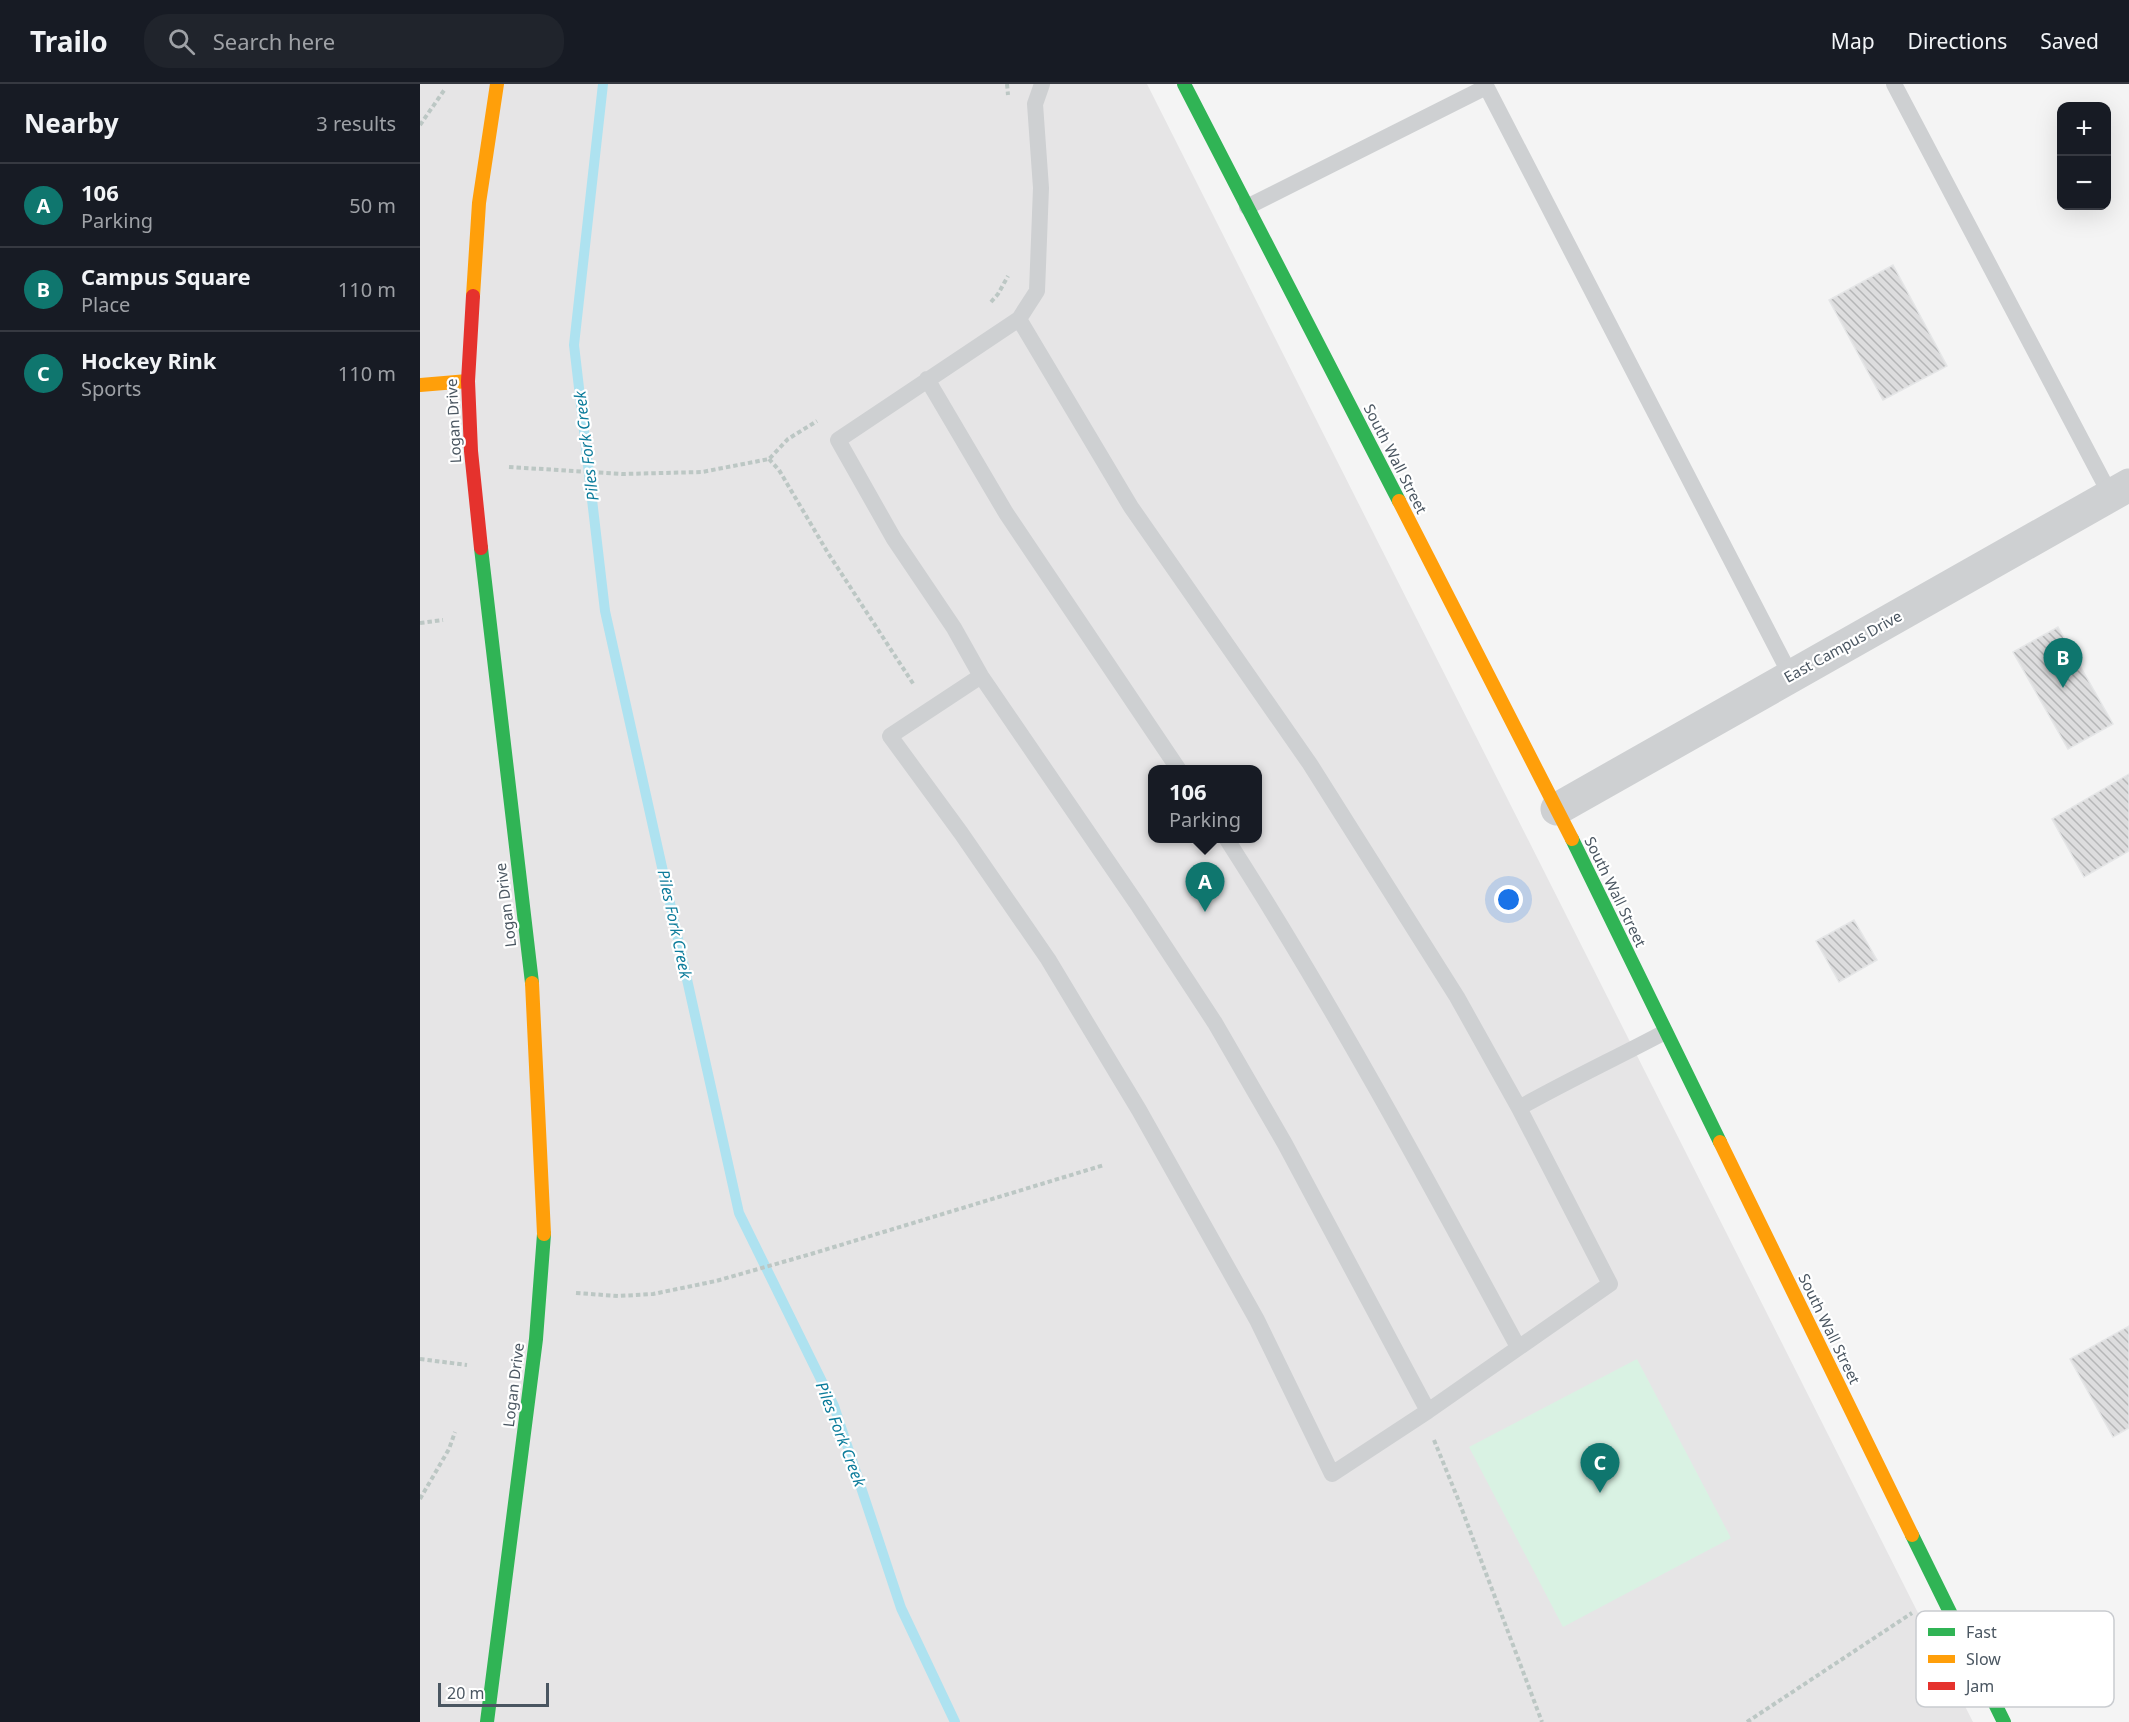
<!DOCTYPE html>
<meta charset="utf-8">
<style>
:root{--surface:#171b24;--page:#20242c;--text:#f1f3f6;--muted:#9ea1a6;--line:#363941;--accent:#0f766e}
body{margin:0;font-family:"Noto Sans",sans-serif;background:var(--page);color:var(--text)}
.controls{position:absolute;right:18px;top:18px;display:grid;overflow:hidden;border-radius:12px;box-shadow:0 6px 24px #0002}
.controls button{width:54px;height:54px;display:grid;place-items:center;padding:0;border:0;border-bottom:2px solid var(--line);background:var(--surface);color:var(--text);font:30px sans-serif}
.scale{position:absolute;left:18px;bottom:15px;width:111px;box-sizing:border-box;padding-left:6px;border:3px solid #4a5661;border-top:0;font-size:16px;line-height:21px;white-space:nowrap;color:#4a5661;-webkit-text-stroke:4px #fff;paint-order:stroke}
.you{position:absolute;left:1089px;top:816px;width:21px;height:21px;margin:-15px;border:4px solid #fff;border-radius:50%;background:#1a73e8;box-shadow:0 0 0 9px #1a73e833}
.badge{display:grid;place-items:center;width:39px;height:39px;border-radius:50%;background:var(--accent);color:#fff;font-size:20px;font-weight:700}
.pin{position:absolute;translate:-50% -50px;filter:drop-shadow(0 2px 3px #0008)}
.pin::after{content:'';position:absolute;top:32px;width:21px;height:18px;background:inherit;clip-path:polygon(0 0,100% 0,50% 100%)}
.popup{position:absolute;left:728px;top:681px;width:114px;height:78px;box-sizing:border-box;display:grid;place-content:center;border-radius:12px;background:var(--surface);filter:drop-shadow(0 2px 4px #0005);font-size:20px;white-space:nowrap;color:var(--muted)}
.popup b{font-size:22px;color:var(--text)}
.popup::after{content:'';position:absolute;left:50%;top:100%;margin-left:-12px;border:12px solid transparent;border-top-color:var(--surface)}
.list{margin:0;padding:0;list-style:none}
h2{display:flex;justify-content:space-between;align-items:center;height:78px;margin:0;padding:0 24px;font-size:26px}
h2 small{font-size:20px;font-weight:400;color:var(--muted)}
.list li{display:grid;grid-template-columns:39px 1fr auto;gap:18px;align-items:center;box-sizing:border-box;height:84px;padding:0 24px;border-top:2px solid var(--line)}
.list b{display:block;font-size:22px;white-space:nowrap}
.list p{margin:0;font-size:20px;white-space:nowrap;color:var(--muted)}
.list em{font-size:20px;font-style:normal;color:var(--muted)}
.icon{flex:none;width:33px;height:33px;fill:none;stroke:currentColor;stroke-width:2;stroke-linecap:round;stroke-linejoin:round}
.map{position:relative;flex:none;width:1709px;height:1638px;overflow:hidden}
header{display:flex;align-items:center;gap:36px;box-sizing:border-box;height:84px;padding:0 30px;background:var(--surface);border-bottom:2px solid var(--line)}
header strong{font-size:28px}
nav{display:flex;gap:33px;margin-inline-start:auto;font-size:21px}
.search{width:420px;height:54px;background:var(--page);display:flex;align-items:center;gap:15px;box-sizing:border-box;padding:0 21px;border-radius:24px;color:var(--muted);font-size:22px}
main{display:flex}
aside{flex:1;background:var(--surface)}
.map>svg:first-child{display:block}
</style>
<header>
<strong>Trailo</strong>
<div class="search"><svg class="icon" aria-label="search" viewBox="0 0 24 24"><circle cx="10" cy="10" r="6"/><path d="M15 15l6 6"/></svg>Search here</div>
<nav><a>Map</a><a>Directions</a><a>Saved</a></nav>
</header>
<main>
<aside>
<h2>Nearby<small>3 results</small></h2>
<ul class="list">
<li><span class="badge">A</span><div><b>106</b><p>Parking</p></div><em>50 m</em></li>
<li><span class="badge">B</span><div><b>Campus Square</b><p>Place</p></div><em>110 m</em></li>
<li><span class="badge">C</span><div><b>Hockey Rink</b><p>Sports</p></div><em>110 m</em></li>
</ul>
</aside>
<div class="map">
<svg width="1709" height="1638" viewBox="0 0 1709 1638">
<defs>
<pattern id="building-back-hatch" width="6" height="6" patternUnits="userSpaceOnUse" patternTransform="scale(1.5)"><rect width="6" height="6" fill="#ddddde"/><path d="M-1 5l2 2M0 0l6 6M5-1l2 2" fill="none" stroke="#b5b6b7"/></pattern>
</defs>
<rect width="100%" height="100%" fill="#f4f4f4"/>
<path fill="#e6e5e6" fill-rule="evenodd" d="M0,0H727L1553,1638H0ZM732,686H838V754H732Z"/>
<path fill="#d9f2e3" d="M1217,1275L1311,1454L1143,1543L1049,1363Z"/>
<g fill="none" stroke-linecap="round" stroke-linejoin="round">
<path stroke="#aee2f0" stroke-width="10" d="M183,0L154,261L185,527L319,1129L414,1322L481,1524L535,1638"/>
</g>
<path fill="url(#building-back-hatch)" stroke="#e5e6e7" stroke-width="1.5" d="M1473,181L1527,282L1463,316L1409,216Z
M1638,543L1693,640L1648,665L1593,568Z
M1709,690V767L1664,793L1632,735Z
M1434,836L1457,876L1419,898L1396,857Z
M1709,1242V1344L1693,1353L1650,1275Z"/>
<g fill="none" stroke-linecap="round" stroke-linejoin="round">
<path stroke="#bcc7c4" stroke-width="4" stroke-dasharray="4.5 3" stroke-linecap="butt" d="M587,0L588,11
M0,41L25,5
M571,218L578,210L588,192
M349,375L359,386L408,469L494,601
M89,383L203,390L282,388L349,375L368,355L397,337
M0,539L23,536
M156,1209L198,1212L233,1210L296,1197L391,1170L684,1081
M0,1275L47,1281
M1014,1356L1038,1415L1122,1638
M0,1415L29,1365L35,1348
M1327,1638L1492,1529"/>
<path stroke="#ced0d2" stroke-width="16" d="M622,0L615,20L621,104L617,207L599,235L418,356L474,455L534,544L561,592L717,820L795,939L865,1060L1008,1327
M1065,0L1371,592
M1474,0L1691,412
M827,123L1066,3
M507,295L586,429L759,686
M561,592L470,652L541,749L628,875L719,1026L837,1236L912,1390L1008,1327L1190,1200L1099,1024L1037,913L890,680L711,423L599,235
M806,754C912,919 1005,1091 1098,1263
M1099,1024C1147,997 1196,974 1245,948"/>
<path stroke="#ced0d2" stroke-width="33" d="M1137,725L1709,401"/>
<path stroke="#30b455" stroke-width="14" d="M764,0L979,417
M61,464L112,899
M1152,755L1300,1058
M1492,1451L1584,1638
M67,1638L116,1255L124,1150"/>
<path stroke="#ff9f0a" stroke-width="14" d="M53,212L59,119L77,0
M0,301L48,297
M979,417L1152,755
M112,899L124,1150
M1300,1058L1492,1451"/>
<path stroke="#e5322d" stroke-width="14" d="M53,212L48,297L51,367L61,464"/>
</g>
<g text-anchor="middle" stroke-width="4.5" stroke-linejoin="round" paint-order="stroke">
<g font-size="15" fill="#4a5661" stroke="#fff">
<text transform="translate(34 337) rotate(-93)" y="5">Logan Drive</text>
<text transform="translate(975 375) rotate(63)" y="5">South Wall Street</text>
<text transform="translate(1423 563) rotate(-29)" y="5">East Campus Drive</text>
<text transform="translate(1195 808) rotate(64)" y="5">South Wall Street</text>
<text transform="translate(86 821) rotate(-97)" y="5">Logan Drive</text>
<text transform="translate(1409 1245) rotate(64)" y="5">South Wall Street</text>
<text transform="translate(94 1301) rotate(-83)" y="5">Logan Drive</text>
</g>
<g font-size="16" font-style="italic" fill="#0c7c9b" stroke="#fff">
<text transform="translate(166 362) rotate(-97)" y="6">Piles Fork Creek</text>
<text transform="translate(255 840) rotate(78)" y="6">Piles Fork Creek</text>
<text transform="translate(421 1350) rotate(69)" y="6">Piles Fork Creek</text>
</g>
</g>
<rect x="1496" y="1527" width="198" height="96" rx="9" fill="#fff" stroke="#c9ccd0" stroke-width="1.5"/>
<rect x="1508" y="1544" width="27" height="8" fill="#30b455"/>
<rect x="1508" y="1571" width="27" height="8" fill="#ff9f0a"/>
<rect x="1508" y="1598" width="27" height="8" fill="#e5322d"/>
<g font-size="16" fill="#4a5661">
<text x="1546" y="1554">Fast</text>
<text x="1546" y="1581">Slow</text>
<text x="1546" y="1608">Jam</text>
</g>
</svg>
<div class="controls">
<button>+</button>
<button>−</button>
</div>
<div class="scale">20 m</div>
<div class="you"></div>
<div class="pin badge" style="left:785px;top:828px">A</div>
<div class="popup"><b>106</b>Parking</div>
<div class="pin badge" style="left:1643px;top:604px">B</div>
<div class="pin badge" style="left:1180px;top:1409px">C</div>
</div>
</main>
